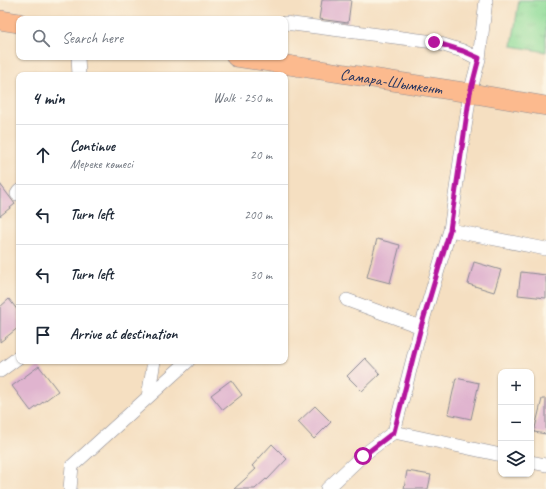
<!DOCTYPE html>
<meta charset="utf-8">
<style>
:root{--surface:#fff;--page:#f6f6f7;--text:#1f2937;--muted:#747a83;--line:#e0e1e3}
body{margin:0;font-family:Caveat,sans-serif;background:var(--page);color:var(--text)}
.controls{position:absolute;right:12px;bottom:12px;display:grid;overflow:hidden;border-radius:8px;box-shadow:0 1px 3px #0004}
.controls button{width:36px;height:36px;display:grid;place-items:center;padding:0;border:0;border-bottom:1px solid var(--line);background:var(--surface);color:var(--text);font:20px sans-serif}
.stop{position:absolute;width:12px;height:12px;margin:-9px;border:3px solid #b5179e;border-radius:50%;background:#fff}
.stop.end{background:#b5179e;border-color:#fff;box-shadow:0 1px 4px #0008}
.list{margin:0;padding:0;list-style:none}
h2{display:flex;justify-content:space-between;align-items:center;height:52px;margin:0;padding:0 16px;font-size:17px}
h2 small{font-size:13px;font-weight:400;color:var(--muted)}
.list li{display:grid;grid-template-columns:26px 1fr auto;gap:12px;align-items:center;box-sizing:border-box;height:60px;padding:0 16px;border-top:1px solid var(--line)}
.list b{display:block;font-size:15px;white-space:nowrap}
.list p{margin:0;font-size:13px;white-space:nowrap;color:var(--muted)}
.list em{font-size:13px;font-style:normal;color:var(--muted)}
.icon{flex:none;width:22px;height:22px;fill:none;stroke:currentColor;stroke-width:2;stroke-linecap:round;stroke-linejoin:round}
.map{position:relative;flex:none;width:546px;height:489px;overflow:hidden}
.search{position:absolute;background:var(--surface);box-shadow:0 1px 3px #0004;left:16px;top:16px;width:272px;height:44px;display:flex;align-items:center;gap:10px;box-sizing:border-box;padding:0 14px;border-radius:8px;color:var(--muted);font-size:15px}
.panel{position:absolute;background:var(--surface);box-shadow:0 1px 3px #0004;left:16px;top:72px;width:272px;height:292px;border-radius:8px}
.map>svg:first-child{display:block}
</style>
<div class="map">
<svg width="546" height="489" viewBox="0 0 546 489">
<defs>
<pattern id="park-tufts" width="24" height="20" patternUnits="userSpaceOnUse"><rect width="24" height="20" fill="#8fdc99"/><path d="M3 7l-1-3M5 7V3M7 7l1-3M15 17l-1-3M17 17v-4M19 17l1-3" fill="none" stroke="#7bbd86"/></pattern>
</defs>
<rect width="100%" height="100%" fill="#fcf5e5"/>
<filter id="ink" filterUnits="userSpaceOnUse"><feTurbulence type="fractalNoise" baseFrequency=".025" numOctaves="2"/><feDisplacementMap in="SourceGraphic" scale="8" xChannelSelector="R" yChannelSelector="G"/><feConvolveMatrix kernelMatrix="1 2 1 2 8 2 1 2 1" color-interpolation-filters="sRGB"/></filter>
<filter id="wash" filterUnits="userSpaceOnUse"><feTurbulence type="fractalNoise" baseFrequency=".012" numOctaves="4" result="noise"/><feDisplacementMap in="SourceGraphic" scale="16" xChannelSelector="R" yChannelSelector="G"/><feGaussianBlur stdDeviation="0.9" result="paint"/><feColorMatrix in="noise" values="0 0 0 0 0 0 0 0 0 0 0 0 0 0 0 0 0 1.4 0 .05"/><feComposite in="paint" operator="in"/></filter>
<g filter="url(#wash)">
<rect width="100%" height="100%" fill="#f5dfc1"/>
<path fill="url(#park-tufts)" stroke="#55867c" d="M519,0H546V52L512,46Z"/>
<g id="blocks">
<path fill="#e0b4cf" d="M322,0H351L348,23L319,19Z
M0,184L15,204L0,216Z
M377,239L400,245L390,283L367,277Z
M474,262L501,270L494,292L468,284Z
M521,272L546,275V298L518,295Z
M9,299L19,312V327L0,342V307Z
M365,358L380,374L362,391L347,376Z
M39,366L58,391L31,411L12,386Z
M456,378L479,383L471,419L448,414Z
M231,380L242,395L223,410L211,395Z
M542,399H546V434L534,432Z
M315,406L331,422L314,439L298,422Z
M272,444L287,459L267,480L266,479L255,489H234L256,469L252,466Z
M407,471L431,475L428,489H404Z"/>
</g>
</g>
<g filter="url(#ink)">
<use href="#blocks" fill-opacity="0" stroke="#888790" stroke-width="1"/>
<g fill="none" stroke-linecap="round" stroke-linejoin="round">
<defs>
<path id="minor" d="M285,23L434,42L463,51L479,59L470,93L450,230L421,327L394,432
M78,57L79,75
M479,59L486,0
M17,194L19,191
M450,230L546,249
M347,300L421,327
M0,371L19,357
M148,397L154,361
M531,462L546,465
M70,489L72,466L188,361
M327,489L363,455L394,432L501,455"/>
<g id="highway">
<path d="M0,20L19,23"/>
<path id="s1" d="M236,57L470,93L546,106"/>
</g>
</defs>
<use href="#minor" stroke="#888790" stroke-width="14"/>
<use href="#highway" stroke="#888790" stroke-width="20"/>
<use href="#minor" stroke="#fff" stroke-width="13"/>
<use href="#highway" stroke="#fcba8e" stroke-width="19"/>
</g>
</g>
<g fill="none" stroke-linecap="round" stroke-linejoin="round" filter="url(#ink)">
<path stroke="#b5179e" stroke-width="5" d="M363,456L394,432L421,327L450,230L470,93L479,58L463,51L434,42"/>
</g>
<g text-anchor="middle" stroke-width="4" stroke-linejoin="round" paint-order="stroke">
<g font-size="16" fill="#1b2f5e" stroke="#fcf5e5">
<text dy="6" stroke="none"><textPath href="#s1" startOffset="157">Самара-Шымкент</textPath></text>
</g>
</g>
</svg>
<div class="controls">
<button>+</button>
<button>−</button>
<button><svg class="icon" aria-label="layers" viewBox="0 0 24 24"><path d="M12 4l9 5-9 5-9-5zM3 14l9 5 9-5"/></svg></button>
</div>
<div class="stop" style="left:363px;top:456px"></div>
<div class="stop end" style="left:434px;top:42px"></div>
<div class="search"><svg class="icon" aria-label="search" viewBox="0 0 24 24"><circle cx="10" cy="10" r="6"/><path d="M15 15l6 6"/></svg>Search here</div>
<section class="panel">
<h2>4 min<small>Walk · 250 m</small></h2>
<ul class="list">
<li><svg class="icon" aria-label="ahead" viewBox="0 0 24 24"><path d="M12 20V5M6 11l6-6 6 6"/></svg><div><b>Continue</b><p>Мереке көшесі</p></div><em>20 m</em></li>
<li><svg class="icon" aria-label="left" viewBox="0 0 24 24"><path d="M17 20v-9H6M10 6l-5 5 5 5"/></svg><div><b>Turn left</b></div><em>200 m</em></li>
<li><svg class="icon" aria-label="left" viewBox="0 0 24 24"><path d="M17 20v-9H6M10 6l-5 5 5 5"/></svg><div><b>Turn left</b></div><em>30 m</em></li>
<li><svg class="icon" aria-label="arrive" viewBox="0 0 24 24"><path d="M6 21V4h12l-3 4 3 4H6"/></svg><div><b>Arrive at destination</b></div></li>
</ul>
</section>
</div>
